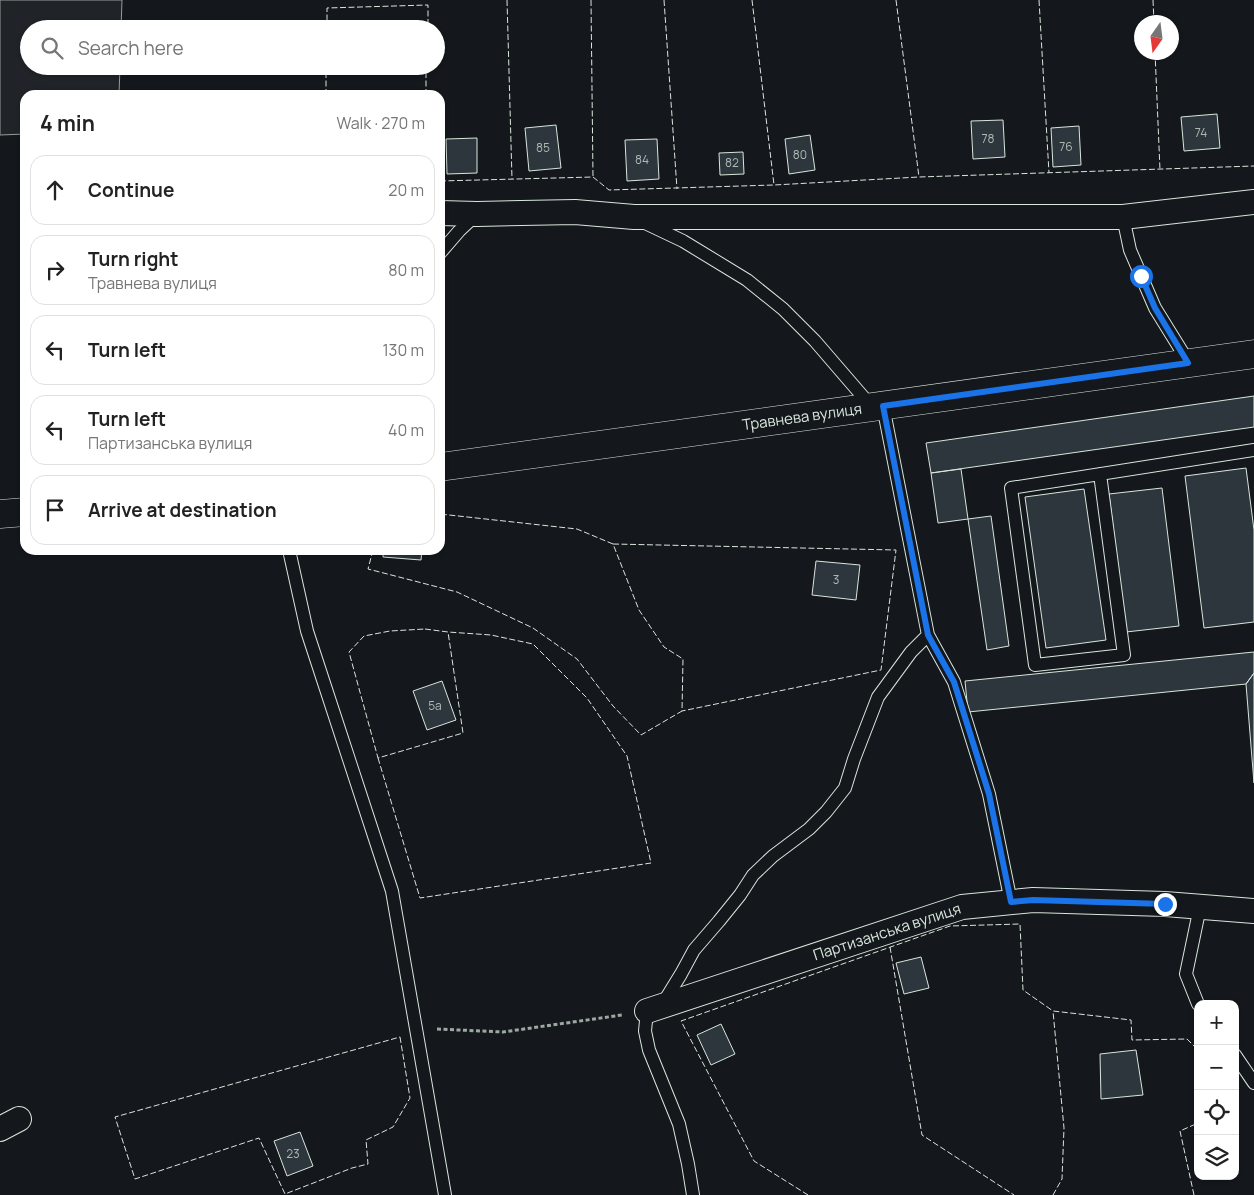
<!DOCTYPE html>
<meta charset="utf-8">
<style>
:root{--surface:#fff;--page:#f6f6f6;--text:#222;--muted:#767676;--line:#e0e0e0}
body{margin:0;font-family:Manrope,sans-serif;background:var(--page);color:var(--text)}
.controls{position:absolute;right:15px;bottom:15px;display:grid;overflow:hidden;border-radius:10px;box-shadow:0 1px 4px #0004}
.controls button{width:45px;height:45px;display:grid;place-items:center;padding:0;border:0;border-bottom:1px solid var(--line);background:var(--surface);color:var(--text);font:25px sans-serif}
.compass{position:absolute;left:1134px;top:15px;width:45px;height:45px;border-radius:50%;background:var(--surface);box-shadow:0 1px 4px #0004;rotate:194deg}
.stop{position:absolute;width:15px;height:15px;margin:-11px;border:4px solid #1a73e8;border-radius:50%;background:#fff}
.stop.end{background:#1a73e8;border-color:#fff;box-shadow:0 1px 5px #0008}
.list{margin:0;padding:0;list-style:none}
h2{display:flex;justify-content:space-between;align-items:center;height:65px;margin:0;padding:0 20px;font-size:21px}
h2 small{font-size:16px;font-weight:400;color:var(--muted)}
.list li{display:grid;grid-template-columns:32px 1fr auto;gap:15px;align-items:center;box-sizing:border-box;height:70px;margin:0 10px 10px;padding:0 10px;border:1px solid var(--line);border-radius:15px}
.list b{display:block;font-size:19px;white-space:nowrap}
.list p{margin:0;font-size:16px;white-space:nowrap;color:var(--muted)}
.list em{font-size:16px;font-style:normal;color:var(--muted)}
.icon{flex:none;width:28px;height:28px;fill:none;stroke:currentColor;stroke-width:2;stroke-linecap:round;stroke-linejoin:round}
.map{position:relative;flex:none;width:1254px;height:1195px;overflow:hidden}
.search{position:absolute;background:var(--surface);box-shadow:0 1px 4px #0004;left:20px;top:20px;width:425px;height:55px;display:flex;align-items:center;gap:12px;box-sizing:border-box;padding:0 18px;border-radius:28px;color:var(--muted);font-size:19px}
.panel{position:absolute;background:var(--surface);box-shadow:0 1px 4px #0004;left:20px;top:90px;width:425px;height:465px;border-radius:15px}
.map>svg:first-child{display:block}
</style>
<div class="map">
<svg width="1254" height="1195" viewBox="0 0 1254 1195">
<rect width="100%" height="100%" fill="#14181c"/>
<path fill="#202428" stroke="#939e99" d="M0,0H122L121,29H29V66H120L119,95H25V134L0,135Z"/>
<path fill="#2c363c" stroke="#d8e6dc" d="M1217,114L1220,148L1184,151L1181,117Z
M1003,120L1005,157L973,159L971,121Z
M556,125L561,168L529,171L525,128Z
M1079,126L1081,165L1053,167L1051,128Z
M810,135L815,170L789,174L785,139Z
M477,138V173L447,174L446,139Z
M657,139L659,179L627,181L625,140Z
M743,152L744,174L720,175L719,153Z
M1254,396V427L931,473L926,443Z
M1246,468L1254,530V622L1204,628L1185,476Z
M961,469L968,519L938,523L931,473Z
M1162,488L1179,626L1126,632L1109,494Z
M1084,489L1106,640L1046,648L1025,497Z
M991,516L1009,646L987,650L968,519Z
M383,550H422L421,560L383,557Z
M816,561L860,565L856,600L812,595Z
M1254,652V673L1246,684L968,712L965,681Z
M1254,673V783L1246,684Z
M442,681L456,720L427,730L413,691Z
M921,957L929,988L904,994L896,963Z
M721,1024L735,1054L711,1065L697,1035Z
M1136,1050L1143,1095L1101,1099L1100,1054Z
M300,1132L313,1166L287,1176L274,1141Z"/>
<g fill="none" stroke-linecap="round" stroke-linejoin="round">
<defs>
<path id="service" d="M1123,217L1130,250L1155,308L1189,363
M643,222L683,241L747,280L783,309L815,341L871,406
M440,253L459,231L477,214
M883,406L928,635L954,682L989,794L1011,902
M1100,474L1124,655L1035,665L1011,488L1254,450
M289,550L307,631L392,891L445,1195
M1198,1004L1186,974L1200,907
M662,1005L681,974L694,950L719,921L740,895L753,875L773,856L809,829L826,812L845,788L854,759L878,697L911,652L928,635
M647,1011L645,1031L649,1050L679,1124L688,1164L693,1195
M1235,1055L1254,1083"/>
<path id="minor" d="M440,213L477,214L575,212L634,217H1123L1254,202
M647,1011L962,907L1033,900L1165,904L1254,911
M0,1129L19,1119"/>
<path id="tertiary" d="M440,467L1254,354
M0,514L25,512"/>
</defs>
<use href="#service" stroke="#d8e6dc" stroke-width="14"/>
<use href="#minor" stroke="#d8e6dc" stroke-width="26"/>
<use href="#tertiary" stroke="#d8e6dc" stroke-width="29"/>
<path stroke="#9da8a2" stroke-width="3" stroke-dasharray="4 2.5" stroke-linecap="butt" d="M437,1029L503,1032L622,1015"/>
<use href="#service" stroke="#14181c" stroke-width="12"/>
<use href="#minor" stroke="#14181c" stroke-width="24"/>
<use href="#tertiary" stroke="#14181c" stroke-width="28"/>
<path stroke="#d8e6dc" stroke-width="1" stroke-dasharray="6 2.5" stroke-linecap="butt" d="M507,0L512,179
M591,0L593,177
M664,0L677,189
M752,0L774,185
M896,0L919,177
M1039,0L1049,173
M1153,0L1154,22
M327,29V8L428,5V29
M1155,52L1160,170
M326,95V66
M426,95V66
M440,181L593,177L609,190L774,185L919,177L1254,166
M613,544L896,550L881,670L682,711
M373,550L368,569L457,592L533,628L577,659L613,706L641,735L682,711L683,659L664,647L639,610L613,544L577,529L440,514
M425,629L448,632L463,733L378,758L349,652L364,636L390,631Z
M378,758L420,898L651,863L627,756L587,698L533,644L491,635L448,632
M890,947L922,1135L1014,1195
M400,1037L410,1098L393,1127L366,1140L368,1164L352,1168L285,1194L259,1138L135,1179L115,1117Z
M808,1195L754,1161L681,1021L950,926L1020,924L1023,990L1053,1011L1131,1020L1132,1040L1187,1039L1198,1050
M1053,1195L1062,1179L1064,1128L1053,1011
M1194,1195L1180,1131L1198,1123"/>
</g>
<g fill="none" stroke-linecap="round" stroke-linejoin="round">
<path stroke="#1a73e8" stroke-width="6" d="M1141,276L1155,308L1188,363L883,406L928,635L954,682L989,794L1011,902L1033,900L1165,904"/>
</g>
<g text-anchor="middle" stroke-width="4" stroke-linejoin="round" paint-order="stroke">
<g font-size="12" fill="#adbab4">
<text x="1201" y="137">74</text>
<text x="988" y="143">78</text>
<text x="1066" y="151">76</text>
<text x="543" y="152">85</text>
<text x="800" y="159">80</text>
<text x="642" y="164">84</text>
<text x="732" y="167">82</text>
<text x="836" y="584">3</text>
<text x="435" y="710">5а</text>
<text x="293" y="1158">23</text>
</g>
<g font-size="15" fill="#d8e6dc" stroke="#14181c">
<text transform="translate(802 417) rotate(-8)" y="5">Травнева вулиця</text>
<text transform="translate(887 932) rotate(-18)" y="5">Партизанська вулиця</text>
</g>
</g>
</svg>
<div class="controls">
<button>+</button>
<button>−</button>
<button><svg class="icon" aria-label="locate" viewBox="0 0 24 24"><circle cx="12" cy="12" r="6"/><path d="M12 2v4M12 18v4M2 12h4M18 12h4"/></svg></button>
<button><svg class="icon" aria-label="layers" viewBox="0 0 24 24"><path d="M12 4l9 5-9 5-9-5zM3 14l9 5 9-5"/></svg></button>
</div>
<svg class="compass" viewBox="-18 -18 36 36"><path d="M0-13l5 13h-10z" fill="#e53935"/><path d="M0 13l5-13h-10z" fill="#767676"/></svg>
<div class="stop" style="left:1141px;top:276px"></div>
<div class="stop end" style="left:1165px;top:904px"></div>
<div class="search"><svg class="icon" aria-label="search" viewBox="0 0 24 24"><circle cx="10" cy="10" r="6"/><path d="M15 15l6 6"/></svg>Search here</div>
<section class="panel">
<h2>4 min<small>Walk · 270 m</small></h2>
<ul class="list">
<li><svg class="icon" aria-label="ahead" viewBox="0 0 24 24"><path d="M12 20V5M6 11l6-6 6 6"/></svg><div><b>Continue</b></div><em>20 m</em></li>
<li><svg class="icon" aria-label="right" viewBox="0 0 24 24"><path d="M7 20v-9h11M14 6l5 5-5 5"/></svg><div><b>Turn right</b><p>Травнева вулиця</p></div><em>80 m</em></li>
<li><svg class="icon" aria-label="left" viewBox="0 0 24 24"><path d="M17 20v-9H6M10 6l-5 5 5 5"/></svg><div><b>Turn left</b></div><em>130 m</em></li>
<li><svg class="icon" aria-label="left" viewBox="0 0 24 24"><path d="M17 20v-9H6M10 6l-5 5 5 5"/></svg><div><b>Turn left</b><p>Партизанська вулиця</p></div><em>40 m</em></li>
<li><svg class="icon" aria-label="arrive" viewBox="0 0 24 24"><path d="M6 21V4h12l-3 4 3 4H6"/></svg><div><b>Arrive at destination</b></div></li>
</ul>
</section>
</div>
